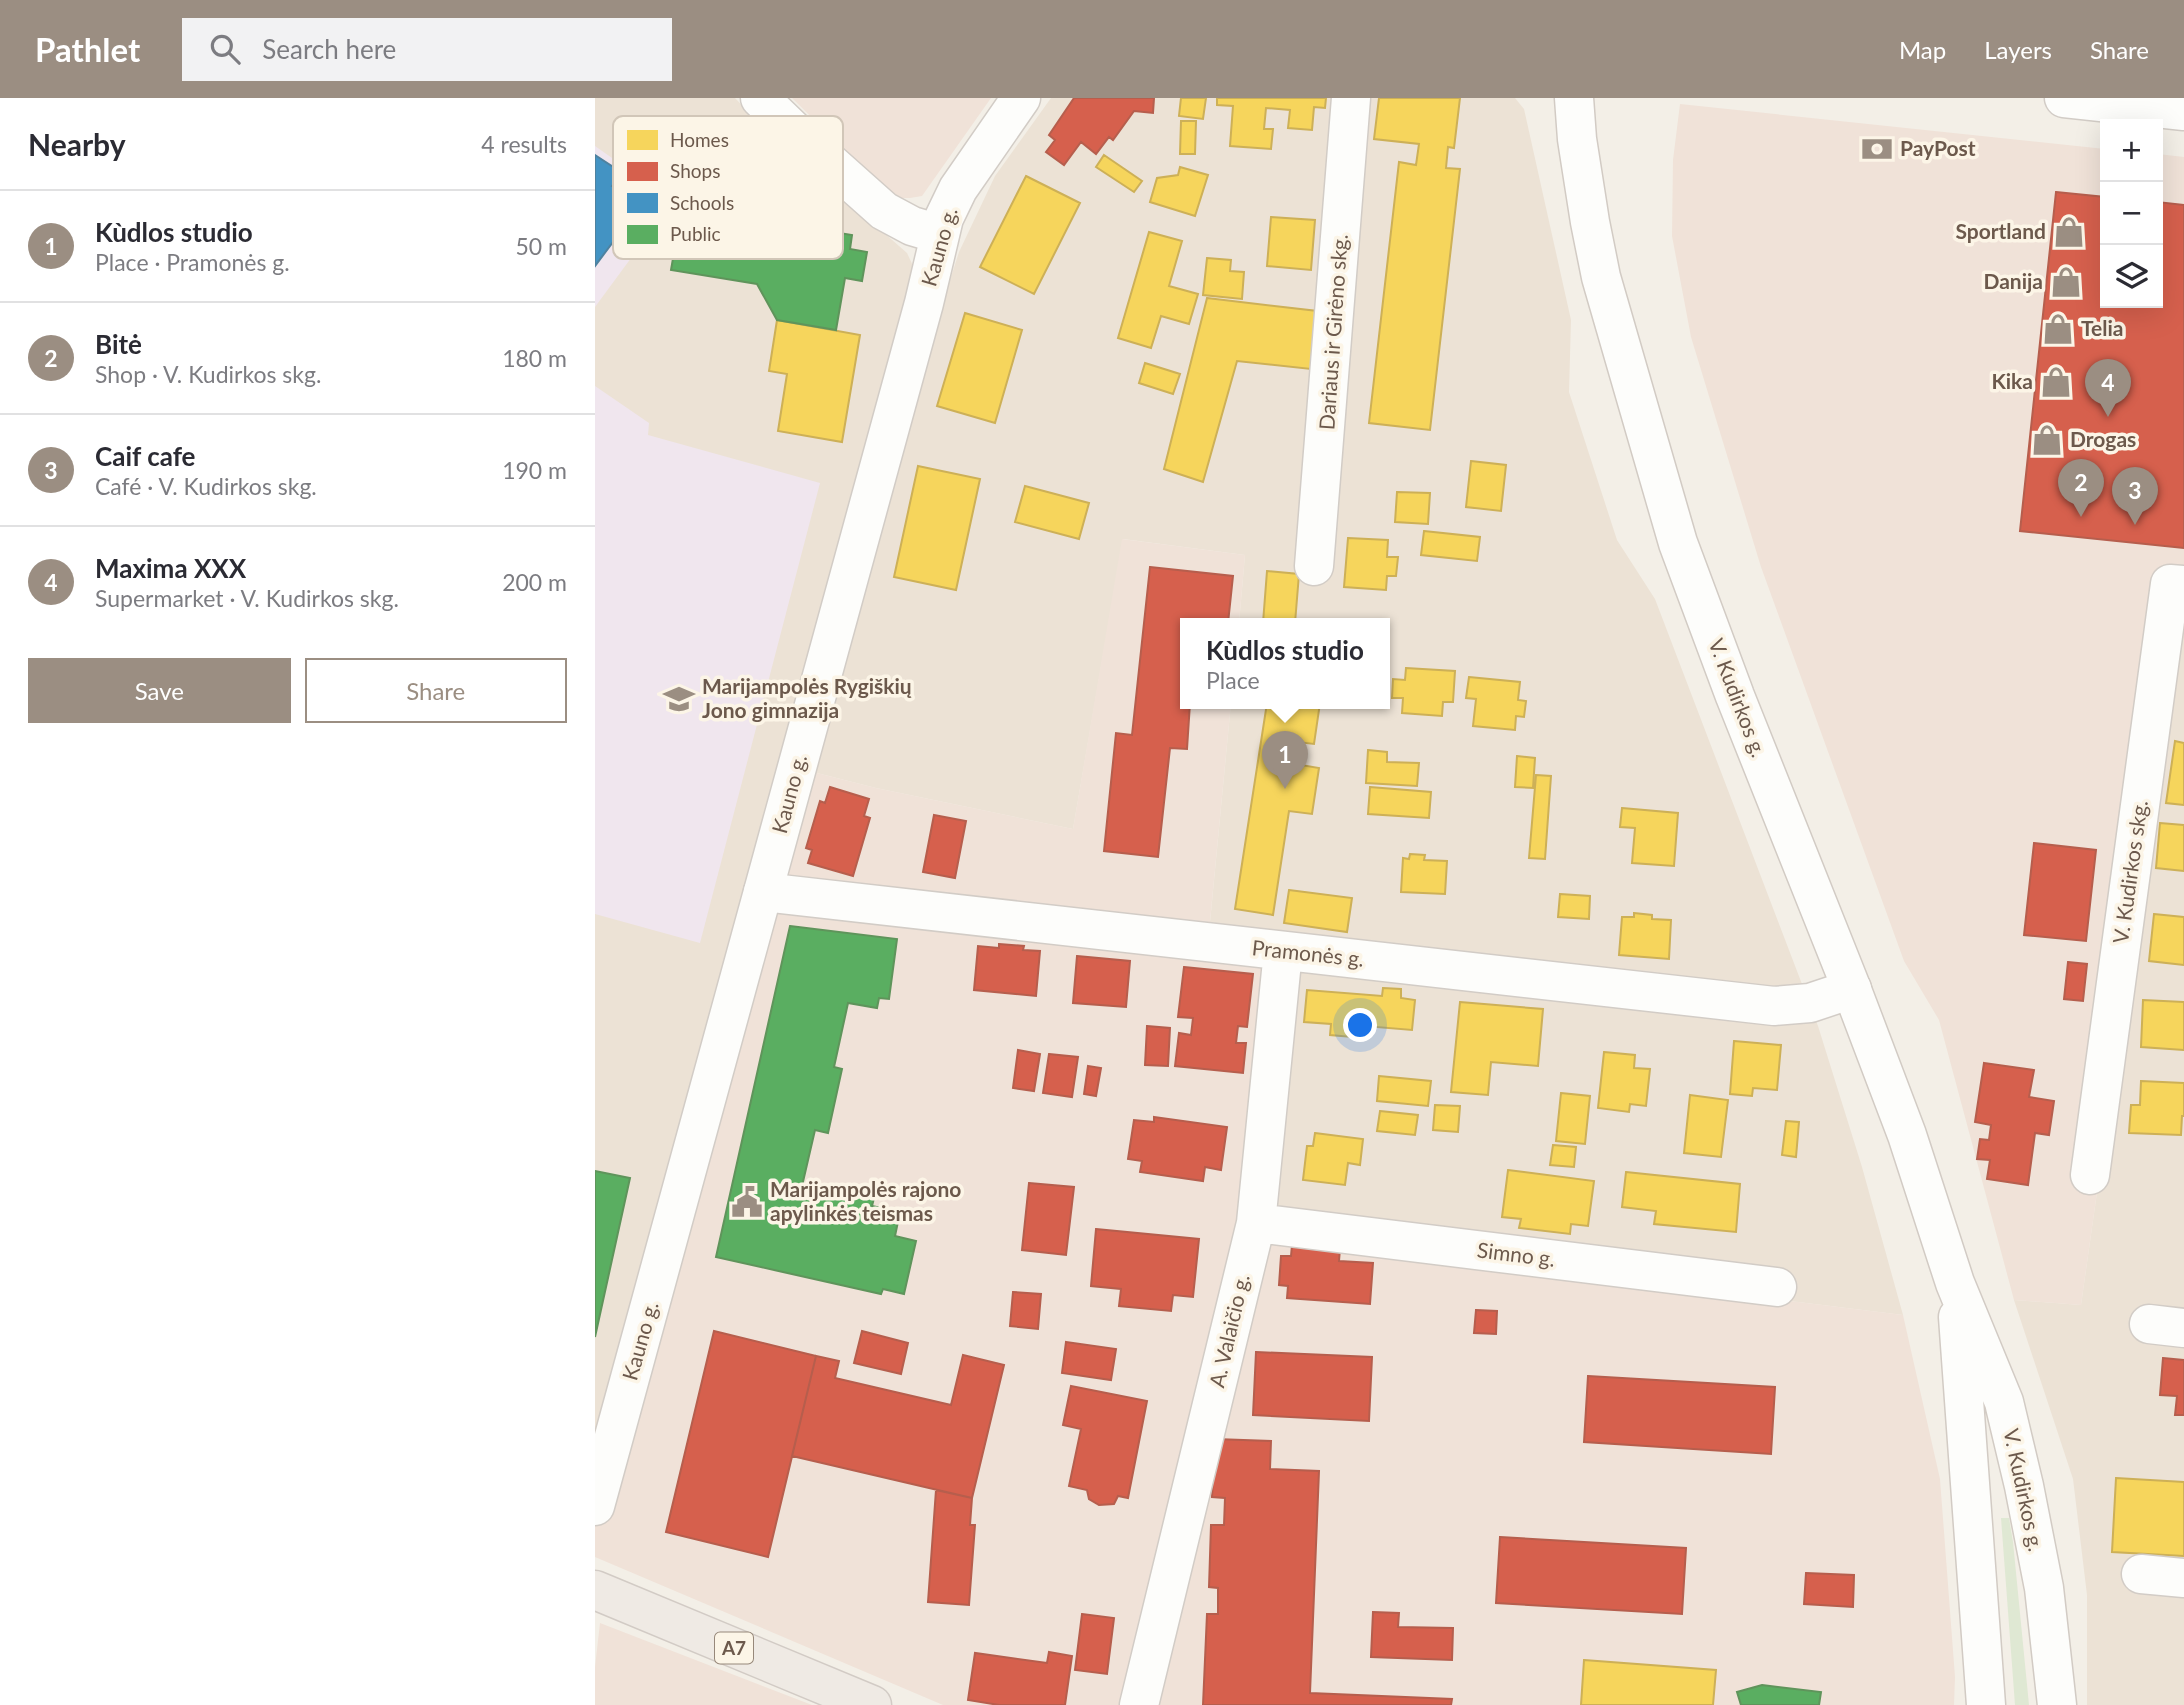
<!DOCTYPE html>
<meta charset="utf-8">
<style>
:root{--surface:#fff;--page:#f2f2f3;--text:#2b2b33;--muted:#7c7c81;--line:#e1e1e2;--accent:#9b8e82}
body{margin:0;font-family:Lato,sans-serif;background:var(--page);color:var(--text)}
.controls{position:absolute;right:21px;top:21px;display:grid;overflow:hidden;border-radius:0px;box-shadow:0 7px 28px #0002}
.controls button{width:63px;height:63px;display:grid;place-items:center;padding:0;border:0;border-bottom:2px solid var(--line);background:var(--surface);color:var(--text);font:35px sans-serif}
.you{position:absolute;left:766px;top:928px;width:24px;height:24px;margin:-18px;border:5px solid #fff;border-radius:50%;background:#1a73e8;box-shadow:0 0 0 10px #1a73e833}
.badge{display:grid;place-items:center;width:46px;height:46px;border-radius:50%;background:var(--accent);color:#fff;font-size:23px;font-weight:700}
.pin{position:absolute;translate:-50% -58px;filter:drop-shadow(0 2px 4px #0008)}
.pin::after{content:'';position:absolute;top:37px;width:24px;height:21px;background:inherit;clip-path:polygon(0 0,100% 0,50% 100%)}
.popup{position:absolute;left:585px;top:520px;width:210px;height:91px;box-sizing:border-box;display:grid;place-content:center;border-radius:0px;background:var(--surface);filter:drop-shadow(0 2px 5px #0005);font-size:23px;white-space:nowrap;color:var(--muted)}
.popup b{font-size:26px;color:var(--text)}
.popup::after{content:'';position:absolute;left:50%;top:100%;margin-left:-14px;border:14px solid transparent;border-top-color:var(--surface)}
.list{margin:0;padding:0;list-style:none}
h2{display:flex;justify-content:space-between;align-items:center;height:91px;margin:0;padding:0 28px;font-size:30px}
h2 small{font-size:23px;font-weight:400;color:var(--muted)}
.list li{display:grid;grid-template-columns:46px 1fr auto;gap:21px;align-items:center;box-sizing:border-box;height:112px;padding:0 28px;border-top:2px solid var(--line)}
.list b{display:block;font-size:26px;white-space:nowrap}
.list p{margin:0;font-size:23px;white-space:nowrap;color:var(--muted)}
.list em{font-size:23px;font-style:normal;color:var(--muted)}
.actions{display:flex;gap:14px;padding:21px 28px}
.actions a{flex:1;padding:16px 0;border:2px solid var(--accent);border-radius:0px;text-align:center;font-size:24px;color:var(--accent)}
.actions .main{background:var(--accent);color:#fff}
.icon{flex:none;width:38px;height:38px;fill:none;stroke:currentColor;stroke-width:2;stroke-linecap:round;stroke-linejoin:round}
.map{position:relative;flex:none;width:1589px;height:1607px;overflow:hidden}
header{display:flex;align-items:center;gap:42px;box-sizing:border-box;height:98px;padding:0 35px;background:var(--accent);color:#fff}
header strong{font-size:33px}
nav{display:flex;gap:38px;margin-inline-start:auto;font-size:24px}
.search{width:490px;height:63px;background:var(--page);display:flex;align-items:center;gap:18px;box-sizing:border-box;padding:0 24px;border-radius:0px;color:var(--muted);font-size:26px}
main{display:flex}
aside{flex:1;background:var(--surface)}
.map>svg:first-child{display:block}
</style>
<header>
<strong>Pathlet</strong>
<div class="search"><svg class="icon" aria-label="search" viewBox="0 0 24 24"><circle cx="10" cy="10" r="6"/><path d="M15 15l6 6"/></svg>Search here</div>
<nav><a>Map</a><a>Layers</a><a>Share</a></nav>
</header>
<main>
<aside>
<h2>Nearby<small>4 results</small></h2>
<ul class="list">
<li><span class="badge">1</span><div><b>Kùdlos studio</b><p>Place · Pramonės g.</p></div><em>50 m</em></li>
<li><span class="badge">2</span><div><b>Bitė</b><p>Shop · V. Kudirkos skg.</p></div><em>180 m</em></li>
<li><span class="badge">3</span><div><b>Caif cafe</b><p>Café · V. Kudirkos skg.</p></div><em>190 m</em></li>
<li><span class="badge">4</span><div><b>Maxima XXX</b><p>Supermarket · V. Kudirkos skg.</p></div><em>200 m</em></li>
</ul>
<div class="actions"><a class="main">Save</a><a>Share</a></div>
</aside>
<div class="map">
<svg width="1589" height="1607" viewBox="0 0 1589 1607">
<rect width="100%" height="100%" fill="#f3efe7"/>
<path fill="#ece2d5" d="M0,0H140L169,30L312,155L319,170L0,1368Z
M456,0H920L929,11L976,222L974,294L1022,442L1060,501L1223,928L1267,1069L1308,1217L640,1134L613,845L636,605H790V525H644L650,457L528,441L478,731L281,690L218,674L325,276L364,154L400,78Z
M1586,502H1589V1607H1492V1497L1478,1381L1419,1202L1486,1207Z"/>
<path fill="#f0e2d8" d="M197,0H396L327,98L315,100H304L283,85Z
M1085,6L1510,51V205H1563V56L1589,59V502H1586L1486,1207L1419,1202L1344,922L1309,863L1166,469L1096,239L1077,138L1078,62Z
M527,441L650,457L644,525H590V605H636L613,844L674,866L641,1134L1308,1217L1345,1381L1360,1579L1359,1607H348L0,1459V1408L218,674L281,690L478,731Z
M5,1525L217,1607H0V1569Z"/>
<path fill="#f0e6ee" d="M0,48L78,103L0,209Z
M0,288L54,325L53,337L225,385L105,845L0,816Z"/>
<path fill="#dfe8d3" d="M1406,1420H1414L1418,1444L1434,1607H1420Z"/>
<path fill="#f6d55c" stroke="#cdb057" stroke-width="2" d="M586,0H611L608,21L584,18Z
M622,0H731L730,10L719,9L717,32L693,30L695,12L671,10L669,31H678L676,51L635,48L638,8L622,7Z
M784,0H865L859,50L853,49L851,70L865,71L835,332L774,325L804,64L821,67L824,46L779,41Z
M586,23H601L600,56H585Z
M509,57L547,83L539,94L501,69Z
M585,69L613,77L600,118L555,104L562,80L583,77Z
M431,78L485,105L439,196L385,169Z
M676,119L720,122L716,172L672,168Z
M554,134L587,143L574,188L603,196L594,226L566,218L556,250L523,240Z
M612,160L636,162L635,173L649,174L647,201L608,197Z
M612,200L731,214L725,272L642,263L608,384L569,371Z
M370,215L427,232L400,325L342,308Z
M182,222L265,237L247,344L183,333L192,276L174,273Z
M550,265L585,276L578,296L544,285Z
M876,363L911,367L906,413L871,409Z
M323,368L385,381L361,492L299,479Z
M430,388L494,405L484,441L420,424Z
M802,394L835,395L833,426L800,424Z
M829,433L885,439L882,463L826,457Z
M753,440L793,442L792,459H803L801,478H792L791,492L749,489Z
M672,473L704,476L700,525H668Z
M811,570L860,573L858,604H848L847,618L807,615L808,600H797L798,581L810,582Z
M874,579L925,584L923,602L931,603L929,619L921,618L920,632L878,628L881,601L871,600Z
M672,605H725L719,646L703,644L700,666L724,670L717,716L694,713L678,817L640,811Z
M1580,643L1589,645V707L1571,705Z
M773,652L792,654V664L824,665L822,688L771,685Z
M922,658L940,660L938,690L920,689Z
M941,677L956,678L950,761L934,760Z
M775,689L836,694L834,720L773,716Z
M1027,710L1083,715L1079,768L1037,765L1040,730L1025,729Z
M1565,725L1589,727V773L1561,770Z
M815,756L830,757L829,762L852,763L850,796L806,794L808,760L814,761Z
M694,792L757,800L752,834L689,825Z
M965,796L995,798L994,821L963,819Z
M1039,815L1057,817V821L1076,822L1074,861L1024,857L1027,819H1039Z
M1559,816L1589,819V867L1554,863Z
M788,890L806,891V900L820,902L817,932L758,927L757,939L735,937L736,926L709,924L712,892L787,898Z
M1548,902L1589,904V952L1546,949Z
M865,904L948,911L943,968L896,964L893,997L856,994Z
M1139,943L1186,947L1182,992L1158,990L1157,998L1135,996Z
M1009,954L1040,957L1039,970L1055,971L1051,1008L1035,1006L1034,1014L1003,1010Z
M784,978L836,983L833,1008L782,1003Z
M1546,983L1589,985V1018H1587L1586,1037L1534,1035L1536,1007H1545Z
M966,995L995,998L990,1046L961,1043Z
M1095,997L1133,1002L1126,1059L1089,1055Z
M840,1007L865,1008L863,1034L838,1032Z
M785,1013L823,1017L820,1037L782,1033Z
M1191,1023L1204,1024L1201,1059L1187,1057Z
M720,1035L768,1041L765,1067L753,1065L750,1087L708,1082L712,1048H718Z
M958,1047L981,1049L979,1069L955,1067Z
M913,1072L999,1083L993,1128L976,1126L975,1136L924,1130L926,1121L907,1119Z
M1031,1074L1145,1086L1141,1134L1059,1126L1061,1113L1027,1109Z
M1521,1380L1589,1384V1458L1517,1454Z
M989,1562L1121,1572L1118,1607H986Z"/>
<path fill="#d6604d" stroke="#b65e4d" stroke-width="2" d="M479,0H559L558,15L539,13L518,42L514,39L501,56L486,44L469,67L451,54L460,42L454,37Z
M1461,94L1510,99V205H1563V104L1589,107V450L1425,433Z
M555,469L638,478L633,525H590V605H595L592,651L575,650L563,759L509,753L521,635L537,637Z
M235,689L274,701L269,718L275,720L258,778L213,765L217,752L211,750L225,703L230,705Z
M339,717L371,723L360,780L328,774Z
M1439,745L1501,752L1491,843L1429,837Z
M404,846L429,848L428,852L445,853L441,898L379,892L383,848L404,850Z
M482,858L535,863L531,909L478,905Z
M1473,864L1492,866L1488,903L1469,901Z
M589,869L658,876L652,929L643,928L641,945H651L648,975L580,968L584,935L596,937L598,920L583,919Z
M552,928L575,930L573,968L550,967Z
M423,952L445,956L439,993L418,990Z
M454,956L483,959L477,999L448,995Z
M1389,965L1439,972L1434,999L1459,1003L1454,1037L1440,1035L1433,1087L1392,1081L1395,1062L1382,1061L1385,1041L1394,1042L1396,1027L1380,1024Z
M493,968L506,970L501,998L489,996Z
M559,1019L632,1029L626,1072L610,1069L608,1083L545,1074L547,1063L533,1061L539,1022L559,1024Z
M434,1085L479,1089L471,1157L427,1152Z
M501,1131L604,1141L598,1199L578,1197L576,1213L524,1208L526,1191L496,1188Z
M697,1147L745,1151L744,1163L778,1165L775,1206L692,1200L693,1188L684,1187L686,1158H696Z
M418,1194L446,1196L443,1231L415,1228Z
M881,1212L902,1213L901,1236L879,1235Z
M119,1233L221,1258L173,1459L71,1434Z
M267,1233L313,1245L306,1276L259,1265Z
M471,1244L521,1251L516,1282L467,1275Z
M661,1254L777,1259L774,1323L658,1317Z
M368,1257L409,1267L377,1400L197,1358L221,1258L244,1263L240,1280L356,1307Z
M1568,1260L1589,1262V1317H1580L1582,1298L1565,1297Z
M993,1278L1180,1289L1176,1356L989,1344Z
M476,1288L552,1303L533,1400L523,1398L519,1406L504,1407L494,1401L492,1392L474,1388L486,1331L468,1327Z
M620,1341L676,1343L675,1371L724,1373L715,1595L857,1601L856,1607H608L612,1516H623V1490L614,1489L616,1427H629L630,1400L617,1399Z
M341,1392L377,1400L375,1427H380L374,1507L333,1504Z
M905,1439L1091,1450L1087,1516L901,1505Z
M1211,1475L1259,1477L1258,1509L1209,1506Z
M778,1514L804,1515L803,1529L858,1530L857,1562L776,1559Z
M487,1516L519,1520L512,1576L480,1572Z
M454,1554L477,1558L470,1607H404L373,1602L380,1555L452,1565Z"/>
<path fill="#4393c3" stroke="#4f829f" stroke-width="2" d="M0,57L26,74L17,88L33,96L36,120L0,168Z"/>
<path fill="#5aae61" stroke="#5f945b" stroke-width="2" d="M87,109L257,137L255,151L272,154L267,183L250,180L241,232L182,222L162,186L76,172Z
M195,828L302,841L294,901L284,900L282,910L253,905L239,969L247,971L233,1035L220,1032L207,1088L223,1091V1088L279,1100L277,1108L305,1114L300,1138L321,1143L309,1196L288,1191L286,1196L121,1159Z
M0,1073L35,1080L0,1239Z
M1167,1587L1226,1594L1224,1607H1146L1142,1594Z"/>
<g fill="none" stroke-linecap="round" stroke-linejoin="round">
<defs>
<path id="minor" d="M719,468L756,0
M168,794L1179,908L1215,905L1257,891
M1495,1077L1575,486L1589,487
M661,1125L1182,1189
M1554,1226L1589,1230
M1546,1476L1589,1480
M544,1607L661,1125L688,853"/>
<path id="tertiary" d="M165,0L197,31L289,113L317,128L344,136
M1469,0L1589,13
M0,1408C112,1008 221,607 329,205L349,120L363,91L426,0"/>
<path id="secondary" d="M979,0L982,41L995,124L1006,179L1083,445L1140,598L1254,884L1312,1037L1360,1185L1409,1304L1429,1388L1449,1490L1462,1607
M1363,1219L1391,1607"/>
<path id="trunk" d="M0,1492L277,1607"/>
</defs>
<use href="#minor" stroke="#d2ccc6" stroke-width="41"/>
<use href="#tertiary" stroke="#d2ccc6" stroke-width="41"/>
<use href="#secondary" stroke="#d2cbc4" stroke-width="41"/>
<use href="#trunk" stroke="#d2cbc5" stroke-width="41"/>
<use href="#minor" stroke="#fdfdfb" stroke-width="38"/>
<use href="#tertiary" stroke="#fdfdfb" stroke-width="38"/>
<use href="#secondary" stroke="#fdfdfb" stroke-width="38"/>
<use href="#trunk" stroke="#efeae4" stroke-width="38"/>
</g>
<defs>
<symbol id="bank-bare" viewBox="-9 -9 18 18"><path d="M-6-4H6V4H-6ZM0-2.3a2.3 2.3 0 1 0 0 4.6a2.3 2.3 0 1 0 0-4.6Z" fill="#9b8e82" stroke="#fcf5e7" stroke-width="2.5" paint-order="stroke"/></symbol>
<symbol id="shop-bare" viewBox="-9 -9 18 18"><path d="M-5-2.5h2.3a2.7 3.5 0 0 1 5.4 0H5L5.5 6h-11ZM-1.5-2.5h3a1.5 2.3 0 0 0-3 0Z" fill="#9b8e82" stroke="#fcf5e7" stroke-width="2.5" paint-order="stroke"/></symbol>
<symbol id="school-bare" viewBox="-9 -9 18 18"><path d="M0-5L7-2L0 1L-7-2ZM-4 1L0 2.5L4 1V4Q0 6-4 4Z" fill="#9b8e82" stroke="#fcf5e7" stroke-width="2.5" paint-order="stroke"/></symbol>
<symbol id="civic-bare" viewBox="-9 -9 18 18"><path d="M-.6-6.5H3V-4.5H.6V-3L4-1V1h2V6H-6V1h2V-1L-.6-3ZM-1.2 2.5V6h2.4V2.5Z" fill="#9b8e82" stroke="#fcf5e7" stroke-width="2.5" paint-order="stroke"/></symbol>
</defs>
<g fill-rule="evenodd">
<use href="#bank-bare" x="1260" y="29" width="44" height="44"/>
<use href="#shop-bare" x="1452" y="112" width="44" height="44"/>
<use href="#shop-bare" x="1449" y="162" width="44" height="44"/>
<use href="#shop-bare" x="1441" y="209" width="44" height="44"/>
<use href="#shop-bare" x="1439" y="262" width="44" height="44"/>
<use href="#shop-bare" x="1430" y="320" width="44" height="44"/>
<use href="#school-bare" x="62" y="579" width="44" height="44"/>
<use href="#civic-bare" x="130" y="1082" width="44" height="44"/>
</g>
<g text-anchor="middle" stroke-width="7" stroke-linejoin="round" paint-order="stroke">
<rect fill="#fcf5e7" stroke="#97887a" stroke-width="2" x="120" y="1534.5" width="38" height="31" rx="5"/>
<g font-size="19" font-weight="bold" fill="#6c594c">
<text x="139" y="1557">A7</text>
</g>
<g font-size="21" font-weight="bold" fill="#6c594c" stroke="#fcf5e7" text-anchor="start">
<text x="1305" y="58">PayPost</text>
<text x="1451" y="141" text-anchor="end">Sportland</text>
<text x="1448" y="191" text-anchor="end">Danija</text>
<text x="1486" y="238">Telia</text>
<text x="1438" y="291" text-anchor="end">Kika</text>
<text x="1475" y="349">Drogas</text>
<text x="107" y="596">Marijampolės Rygiškių<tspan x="107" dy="24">Jono gimnazija</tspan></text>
<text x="175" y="1099">Marijampolės rajono<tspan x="175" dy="24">apylinkės teismas</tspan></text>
</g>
<g font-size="21" fill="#6c594c" stroke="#fcf5e7">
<text transform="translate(345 149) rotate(-74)" y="7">Kauno g.</text>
<text transform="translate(739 234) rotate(-86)" y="7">Dariaus ir Girėno skg.</text>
<text transform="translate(1142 600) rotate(69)" y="7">V. Kudirkos g.</text>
<text transform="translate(195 696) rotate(-75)" y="7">Kauno g.</text>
<text transform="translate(1536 774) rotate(-82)" y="7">V. Kudirkos skg.</text>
<text transform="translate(713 856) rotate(6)" y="7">Pramonės g.</text>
<text transform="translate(921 1157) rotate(7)" y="7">Simno g.</text>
<text transform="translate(635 1233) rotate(-77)" y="7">A. Valaičio g.</text>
<text transform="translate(46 1243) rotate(-74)" y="7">Kauno g.</text>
<text transform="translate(1428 1392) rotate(78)" y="7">V. Kudirkos g.</text>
</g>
</g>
<rect x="18" y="18" width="230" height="143" rx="10" fill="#fcf5e7" stroke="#d1c6b8" stroke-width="2"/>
<rect x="32" y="32" width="31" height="20" fill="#f6d55c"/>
<rect x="32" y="64" width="31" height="19" fill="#d6604d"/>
<rect x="32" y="95" width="31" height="20" fill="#4393c3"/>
<rect x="32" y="127" width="31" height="19" fill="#5aae61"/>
<g font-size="19" fill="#6c594c">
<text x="75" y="49">Homes</text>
<text x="75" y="80">Shops</text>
<text x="75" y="112">Schools</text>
<text x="75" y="143">Public</text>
</g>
</svg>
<div class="controls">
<button>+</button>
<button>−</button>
<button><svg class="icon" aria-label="layers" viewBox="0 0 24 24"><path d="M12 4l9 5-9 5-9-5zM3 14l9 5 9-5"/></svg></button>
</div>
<div class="you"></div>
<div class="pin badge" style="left:690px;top:691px">1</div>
<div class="popup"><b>Kùdlos studio</b>Place</div>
<div class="pin badge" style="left:1486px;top:419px">2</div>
<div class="pin badge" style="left:1540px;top:427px">3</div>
<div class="pin badge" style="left:1513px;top:319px">4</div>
</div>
</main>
